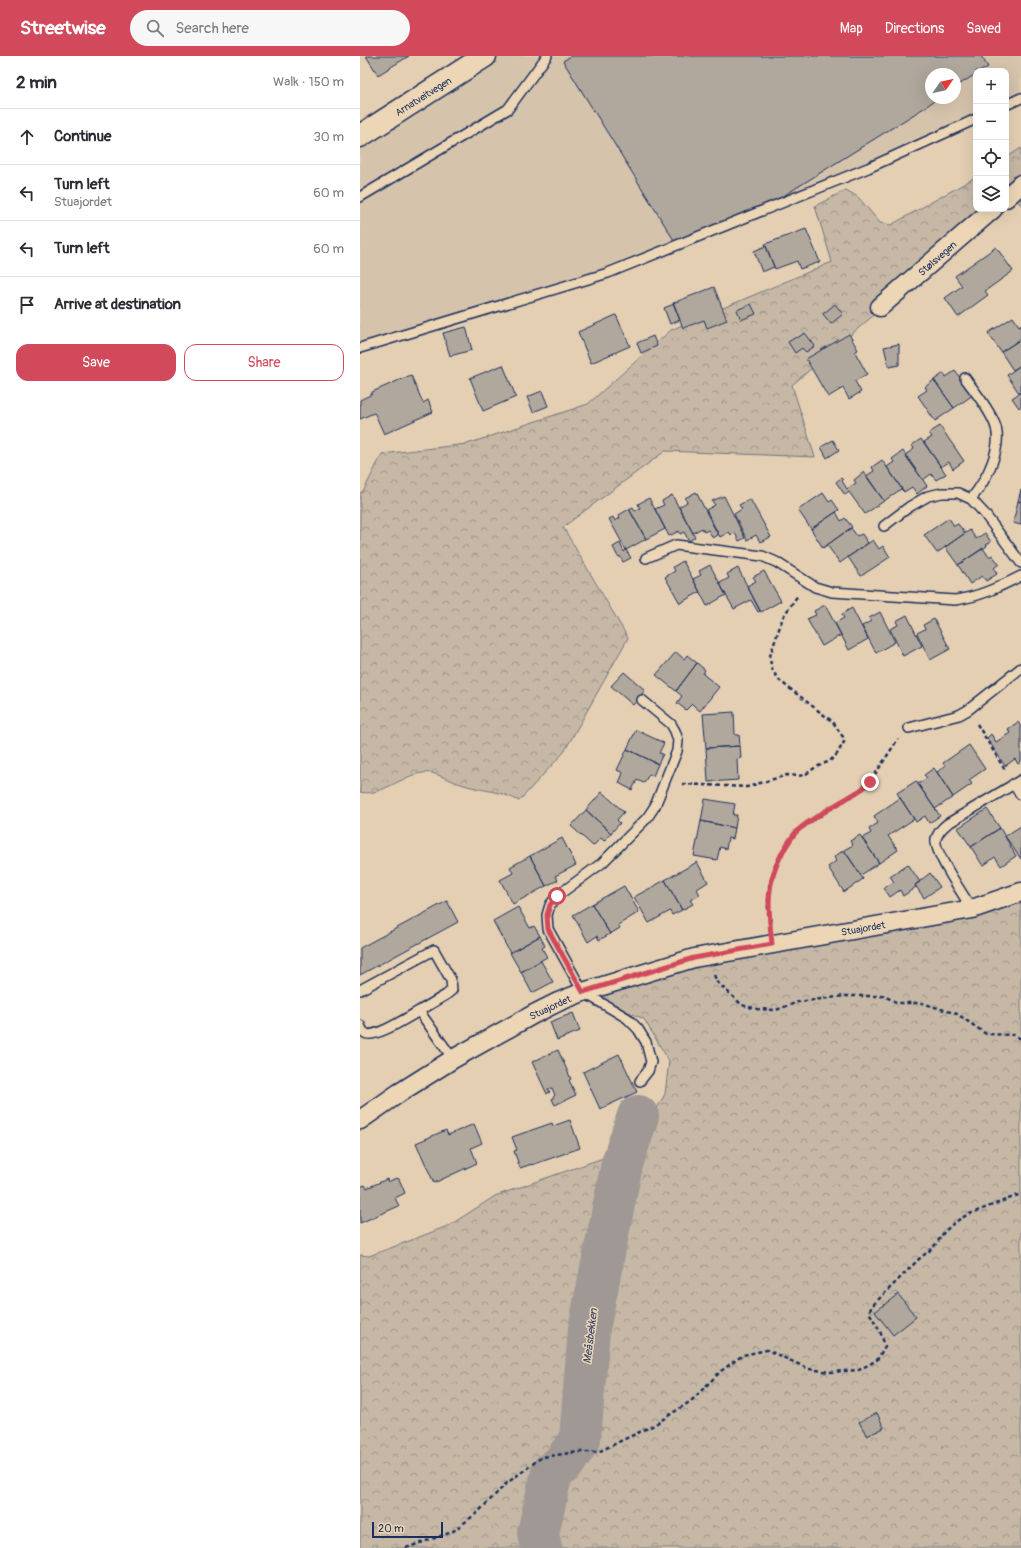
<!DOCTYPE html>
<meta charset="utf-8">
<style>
:root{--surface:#fff;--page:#f7f7f7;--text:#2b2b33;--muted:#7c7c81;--line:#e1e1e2;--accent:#d1495b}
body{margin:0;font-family:Pangolin,sans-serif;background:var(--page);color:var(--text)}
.controls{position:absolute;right:12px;top:12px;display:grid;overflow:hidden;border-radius:8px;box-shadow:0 4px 16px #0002}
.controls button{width:36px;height:36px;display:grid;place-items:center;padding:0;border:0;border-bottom:1px solid var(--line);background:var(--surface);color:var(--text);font:20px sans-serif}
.compass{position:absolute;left:565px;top:12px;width:36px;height:36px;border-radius:50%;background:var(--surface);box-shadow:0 4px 16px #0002;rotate:56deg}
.scale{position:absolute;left:12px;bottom:10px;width:71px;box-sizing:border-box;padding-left:4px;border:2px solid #1b2f5e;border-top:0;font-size:11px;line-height:14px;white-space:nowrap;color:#1b2f5e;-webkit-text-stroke:3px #ecd6b5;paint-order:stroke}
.stop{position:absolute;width:12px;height:12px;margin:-9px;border:3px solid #d1495b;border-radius:50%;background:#fff}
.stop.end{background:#d1495b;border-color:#fff;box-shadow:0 1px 4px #0008}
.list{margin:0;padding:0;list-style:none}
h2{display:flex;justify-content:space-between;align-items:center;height:52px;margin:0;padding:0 16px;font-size:17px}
h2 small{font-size:13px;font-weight:400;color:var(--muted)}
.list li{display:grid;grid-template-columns:26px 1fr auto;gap:12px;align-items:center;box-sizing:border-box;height:56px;padding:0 16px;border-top:1px solid var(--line)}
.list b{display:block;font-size:15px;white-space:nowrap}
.list p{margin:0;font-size:13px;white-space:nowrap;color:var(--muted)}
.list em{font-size:13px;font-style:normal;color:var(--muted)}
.actions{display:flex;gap:8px;padding:12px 16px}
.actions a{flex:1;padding:9px 0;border:1px solid var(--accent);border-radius:12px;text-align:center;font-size:14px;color:var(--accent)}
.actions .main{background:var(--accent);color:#fff}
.icon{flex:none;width:22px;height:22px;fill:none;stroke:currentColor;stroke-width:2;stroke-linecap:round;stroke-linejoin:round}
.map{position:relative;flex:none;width:661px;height:1492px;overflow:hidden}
header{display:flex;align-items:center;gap:24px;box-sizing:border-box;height:56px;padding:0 20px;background:var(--accent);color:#fff}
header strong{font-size:19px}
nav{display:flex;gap:22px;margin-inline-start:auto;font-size:14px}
.search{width:280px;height:36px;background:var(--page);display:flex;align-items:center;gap:10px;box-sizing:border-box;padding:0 14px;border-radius:22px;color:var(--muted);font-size:15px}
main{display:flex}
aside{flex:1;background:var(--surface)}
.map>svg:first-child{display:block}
</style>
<header>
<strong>Streetwise</strong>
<div class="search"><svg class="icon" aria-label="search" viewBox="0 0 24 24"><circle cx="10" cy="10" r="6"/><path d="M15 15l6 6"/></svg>Search here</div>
<nav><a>Map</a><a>Directions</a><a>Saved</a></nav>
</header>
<main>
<aside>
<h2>2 min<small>Walk · 150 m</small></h2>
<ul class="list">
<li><svg class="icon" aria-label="ahead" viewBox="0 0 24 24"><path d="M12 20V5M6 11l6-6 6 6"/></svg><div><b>Continue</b></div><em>30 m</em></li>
<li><svg class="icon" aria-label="left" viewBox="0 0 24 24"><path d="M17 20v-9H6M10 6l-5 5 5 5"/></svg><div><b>Turn left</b><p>Stuajordet</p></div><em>60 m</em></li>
<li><svg class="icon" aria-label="left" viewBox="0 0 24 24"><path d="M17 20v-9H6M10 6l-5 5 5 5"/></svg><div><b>Turn left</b></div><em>60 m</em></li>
<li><svg class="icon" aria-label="arrive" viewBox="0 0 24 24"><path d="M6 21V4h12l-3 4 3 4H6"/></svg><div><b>Arrive at destination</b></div></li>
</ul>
<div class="actions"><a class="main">Save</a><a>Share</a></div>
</aside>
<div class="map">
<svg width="661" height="1492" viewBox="0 0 661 1492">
<defs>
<pattern id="forest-crowns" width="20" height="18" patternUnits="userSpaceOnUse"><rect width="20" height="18" fill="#c6b8a5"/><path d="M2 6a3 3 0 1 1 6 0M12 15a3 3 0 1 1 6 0" fill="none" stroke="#a0968a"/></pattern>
</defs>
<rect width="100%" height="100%" fill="#e4cfb2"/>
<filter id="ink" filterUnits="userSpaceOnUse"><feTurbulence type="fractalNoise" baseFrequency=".025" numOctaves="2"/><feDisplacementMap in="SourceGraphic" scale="8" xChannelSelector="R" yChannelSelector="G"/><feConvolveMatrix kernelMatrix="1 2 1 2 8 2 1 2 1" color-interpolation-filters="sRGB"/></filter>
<g filter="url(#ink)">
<path fill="#d5c3ac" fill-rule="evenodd" d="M125,0H661V42L646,49V15H616V63L248,217L0,292V80ZM571,18H595V42H571Z"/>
<path fill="url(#forest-crowns)" stroke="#707482" d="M661,92V149L654,140L646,146V102Z
M616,121V153H638L432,329L455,401L305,395L203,471L268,582L204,696L159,745C142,735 123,735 104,729C93,726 83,720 72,717C68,716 61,717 57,718C40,722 18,741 0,736V437L4,434L22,398L107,388L228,348L311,274L472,206L455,150L486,134L498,141L520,167L531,169Z
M661,836V1492H0V1199L9,1200L49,1185L90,1169L135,1140L249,1100L290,1065L305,1038L309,1005L284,963L223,936Z"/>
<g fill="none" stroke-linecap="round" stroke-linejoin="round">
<path stroke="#9f9895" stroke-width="42" d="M181,1492L178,1477L192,1416L204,1407L220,1383L229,1273L262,1108L278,1060"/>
</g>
<path fill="#b1a89d" stroke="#1b2f5e" d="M6,0H49L18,19Z
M211,0H621L628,11L621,15H616V18L595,31V18H571V42H578L564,52L412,147V146L317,189L203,5Z
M446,173L460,206L440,213L437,205L415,213L405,188Z
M406,190L414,211L402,216L394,195Z
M636,191L653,215L625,235L628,239L598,261L585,242L602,230L595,220Z
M354,231L367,264L347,272L344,264L323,272L313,247Z
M314,248L320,264L310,268L304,252Z
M391,248L396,258L381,264L377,254Z
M475,248L483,258L471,268L463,258Z
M256,259L270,290L231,307L218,276Z
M653,261L659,270L661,268V283L641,296L628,277Z
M106,271L112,294L90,300L83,277Z
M445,277L455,290L446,296L442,292L435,297L428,286L436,281L437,282Z
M489,278L498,294L495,296L507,318L495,325L501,336L489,343L483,332L468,341L446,303Z
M293,280L297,290L281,297L277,287Z
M661,283V309L653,314L641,296Z
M539,288V309L529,311L524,291Z
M143,309L156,341L123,355L110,322Z
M661,309V336L659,337L647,319Z
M595,315L613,339L594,352L574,324L584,317L586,321Z
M51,319L63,347L68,344L73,356L24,378L15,358L14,357L0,363V344L12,338V336Z
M574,324L594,352L575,365L558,340L567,334L565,331Z
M182,335L188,350L173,356L167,341Z
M661,336V350L659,352L652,342Z
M580,370L604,405L593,413L589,406L581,411L564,386L572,381L569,377Z
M561,383L586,418L576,424L571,418L563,424L545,399L554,393L552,389Z
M473,384L479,394L467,402L461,391Z
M543,395L567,430L557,438L552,431L544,436L527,411L534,406L532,403Z
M522,404L544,436L541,433L524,445L506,420L514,415L512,411Z
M504,416L524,445L505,458L489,436L485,439L476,426L481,422L483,424L482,425L487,433L496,427L494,424Z
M661,434V446L658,445Z
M336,436L358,479L353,482L348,474L344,476L342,472L333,477L319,451L327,446L325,442Z
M463,437L469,446L472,444L479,454L451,473L438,454Z
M312,439L335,481L329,485L324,476L320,478L319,475L309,480L295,453L304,449L302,445Z
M364,440L385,482L379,485L375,477L371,479L369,476L360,481L346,454L355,449L352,445Z
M289,442L305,473L286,483L269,453L273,451L275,455L280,452L278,448Z
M390,443L411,481L400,486L396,479L387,484L374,458L382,453L379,449Z
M658,445L661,446V469L653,467Z
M269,453L286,483L266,494L249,463L253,461L255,465L260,462L259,459Z
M476,456L481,465L485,462L492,471L463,492L451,473Z
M589,462L594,470L598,468L605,477L577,497L564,479Z
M491,472L497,480L502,478L508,487L480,507L467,489Z
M610,474L616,483L625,477L631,486L626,489L627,490L598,509L585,491Z
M513,484L519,493L523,490L530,501L501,520L488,501Z
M260,487L264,496L266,494L271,502L263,506L260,500L258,501L253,491Z
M623,492L629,501L632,499L639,508L634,512L637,518L626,525L622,520L610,528L598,509Z
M323,505L340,536L320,547L305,521L315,515L313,511Z
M350,509L366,539L347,550L333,523L341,519L339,515Z
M378,512L400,555L398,556L391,544L374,553L363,534L360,527L369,522L367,518Z
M404,515L421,545L401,556L387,530L396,525L393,521Z
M465,549L481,579L462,590L447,563L456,559L454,555Z
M492,552L508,583L489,594L475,567L484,562L482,558Z
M520,556L535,586L516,597L502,570L511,565L509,562Z
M547,559L562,590L543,600L530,573L538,569L536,565Z
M574,563L590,593L570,604L557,577L565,573L563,569Z
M316,596L324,603L327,599L337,607L316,635L296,619Z
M337,607L345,614L343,618L359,631L340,655L332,648L326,654L317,647L322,640L316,635Z
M264,616L285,634L273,649L251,630Z
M374,656L375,679H379L380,690L346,692L343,658Z
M658,666L661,671V706L658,708L655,703L645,710L627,682L631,678L636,686L650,677L648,673Z
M276,674L304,687L299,697L303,698L298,708L267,693Z
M609,689L625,713L609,724L612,728L593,741L577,716L585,710L583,707Z
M380,690L381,702L377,703L378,724L348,726L346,692Z
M267,693L298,708L293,720L289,718L284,727L277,724L272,734L259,727L263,717L257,714Z
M574,712L593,741L575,753L558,728L567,722L564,719Z
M556,725L580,760L569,767L565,760L556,766L537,737Z
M242,736L264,756L257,764L260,767L251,777L226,754Z
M540,742L554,763L528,780L538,794L519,807L502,782L511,777L509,773L518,767L514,760Z
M345,743L375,748L373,759H377L375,772L341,765Z
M627,753L640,772L611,791L598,772Z
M226,754L251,777L244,785L241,782L233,790L211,770Z
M341,765L375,772L373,783L368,782L366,793L360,791L357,804L334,800Z
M661,770V803L645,780Z
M640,772L656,800L641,810L635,801L623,810L611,791Z
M500,779L519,807L501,819L484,794L493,789L490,785Z
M202,782L216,809L195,820L198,824L186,830L170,800Z
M484,794L503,823L484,836L468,811L476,805L474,801Z
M170,800L186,830L153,848L140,824L153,817L150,811Z
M337,806L348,826L337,833L340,839L330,844L333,848L322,854L305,824Z
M548,808L560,826L555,829L556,831L543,840L540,834L530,841L524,832L534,826L530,820Z
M570,817L580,831L564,842L555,829Z
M305,824L322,854L312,859L310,855L289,867L274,841Z
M264,830L279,856L258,869L260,872L250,878L232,848Z
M87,845L98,866L0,919V892Z
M232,848L250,878L239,884L237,880L228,886L213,859Z
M158,851L170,872L174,870L180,880L150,897L133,865Z
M180,880L185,890L182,892L187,901L161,916L150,897Z
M181,905L193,926L172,937L161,916Z
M213,957L220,975L197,984L190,966Z
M198,994L211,1023L209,1024L216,1039L195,1049L192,1043L195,1039L192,1032L188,1033L190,1036L187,1038L172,1006Z
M259,998L277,1036L240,1053L223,1016Z
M210,1064L220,1092L172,1109V1108L160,1112L154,1095L157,1094L152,1081L192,1067L193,1070Z
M114,1068L122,1087L111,1092L117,1107L74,1127L56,1087L86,1074L88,1079Z
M36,1122L39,1123L45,1137L35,1142L39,1150L0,1167V1131L5,1129L7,1132L27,1123L28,1126Z
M538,1238L556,1261L533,1279L515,1256Z
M517,1357L524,1372L507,1380L499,1366Z"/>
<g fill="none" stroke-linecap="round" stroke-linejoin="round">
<defs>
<path id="service" d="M646,49L661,42
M0,141L148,53L187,0
M0,292L248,217L508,112L616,63
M605,322C615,336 627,350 634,366C645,389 626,425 611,443
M524,470L549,451L568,440L582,437H598L611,443L624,457L661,507
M286,502L316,489L402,500L416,506L455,531L472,536L595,544C619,541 639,531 661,520
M549,672L599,659L608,654L661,612
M653,728L661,739
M612,853C604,840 573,795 576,783C578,776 582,772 587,768L661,724
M0,934L74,894L91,924L92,934L86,939L59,955L93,1003
M0,969C1,972 3,976 5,977C13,984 50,960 59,955
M280,1025L288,1015L291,1006L286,986L278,973L267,962L223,936L188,873L187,859L190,849L197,840L242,807L287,762L295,750L317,695L318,684L315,675L311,668L282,644"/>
<path id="minor" d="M646,142L661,128
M520,251L633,153
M0,1064L39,1037L93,1003L174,958L198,946L223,936L334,902L612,853L661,836"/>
<path id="secondary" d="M0,80L125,0"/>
</defs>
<use href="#service" stroke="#1b2f5e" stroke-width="12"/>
<use href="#minor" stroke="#1b2f5e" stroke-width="21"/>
<use href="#secondary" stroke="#1b2f5e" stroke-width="25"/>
<path stroke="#1b2f5e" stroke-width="2.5" stroke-dasharray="4 3" stroke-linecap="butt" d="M617,668L645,714
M322,728L387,731L427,719L439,720L446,718L456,711L470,705L477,698L484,686L483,681L473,666L420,625L414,617L411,610L410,600L423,561L438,539
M410,867L408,849L410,828L416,808L427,789L436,776L447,768L502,733L510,726L538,683
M354,919L357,926L382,949L397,953L416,954L438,946L484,940H524L538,947H562L597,958L626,978L654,979L661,983
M46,1492L92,1476L117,1457L147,1427L182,1401L218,1396H238L294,1369L331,1345L361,1315L383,1299L407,1294L449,1313L471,1316L499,1314L517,1304L525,1290L520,1275L509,1256L512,1250L559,1203L569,1195L577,1187L584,1176L595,1166L607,1159L661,1138"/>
<use href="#service" stroke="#ecd6b5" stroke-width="9"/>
<use href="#minor" stroke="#ecd6b5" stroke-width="18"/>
<use href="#secondary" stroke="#ecd6b5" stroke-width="22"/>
</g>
</g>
<g fill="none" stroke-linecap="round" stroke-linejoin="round" filter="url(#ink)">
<path stroke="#d1495b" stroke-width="5" d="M197,840L190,849L187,859L188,873L223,936L334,902L412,888C408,851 405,829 423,795C427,789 432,780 437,775C454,760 482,746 502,733L510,726"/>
</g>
<g text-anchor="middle" stroke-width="3" stroke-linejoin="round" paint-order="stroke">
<g font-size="10" fill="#1b2f5e" stroke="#ecd6b5">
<text transform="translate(63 40) rotate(-32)" y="4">Arnatveitvegen</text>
<text transform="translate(577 202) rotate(-41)" y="4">Stølsvegen</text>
<text transform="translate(503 872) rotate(-10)" y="4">Stuajordet</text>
<text transform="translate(190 951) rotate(-25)" y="4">Stuajordet</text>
</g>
<g font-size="11" font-style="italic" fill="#354469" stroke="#ecd6b5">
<text transform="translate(230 1280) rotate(-83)" y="4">Meåsbekken</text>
</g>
</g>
</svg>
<div class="controls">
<button>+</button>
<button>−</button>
<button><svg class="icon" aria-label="locate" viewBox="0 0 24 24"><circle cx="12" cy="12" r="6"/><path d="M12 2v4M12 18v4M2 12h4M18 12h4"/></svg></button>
<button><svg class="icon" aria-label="layers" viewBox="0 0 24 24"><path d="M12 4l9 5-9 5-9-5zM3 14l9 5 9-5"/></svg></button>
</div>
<svg class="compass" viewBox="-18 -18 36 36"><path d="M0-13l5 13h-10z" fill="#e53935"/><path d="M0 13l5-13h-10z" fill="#7c7c81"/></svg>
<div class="scale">20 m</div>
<div class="stop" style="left:197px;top:840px"></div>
<div class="stop end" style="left:510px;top:726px"></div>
</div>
</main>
